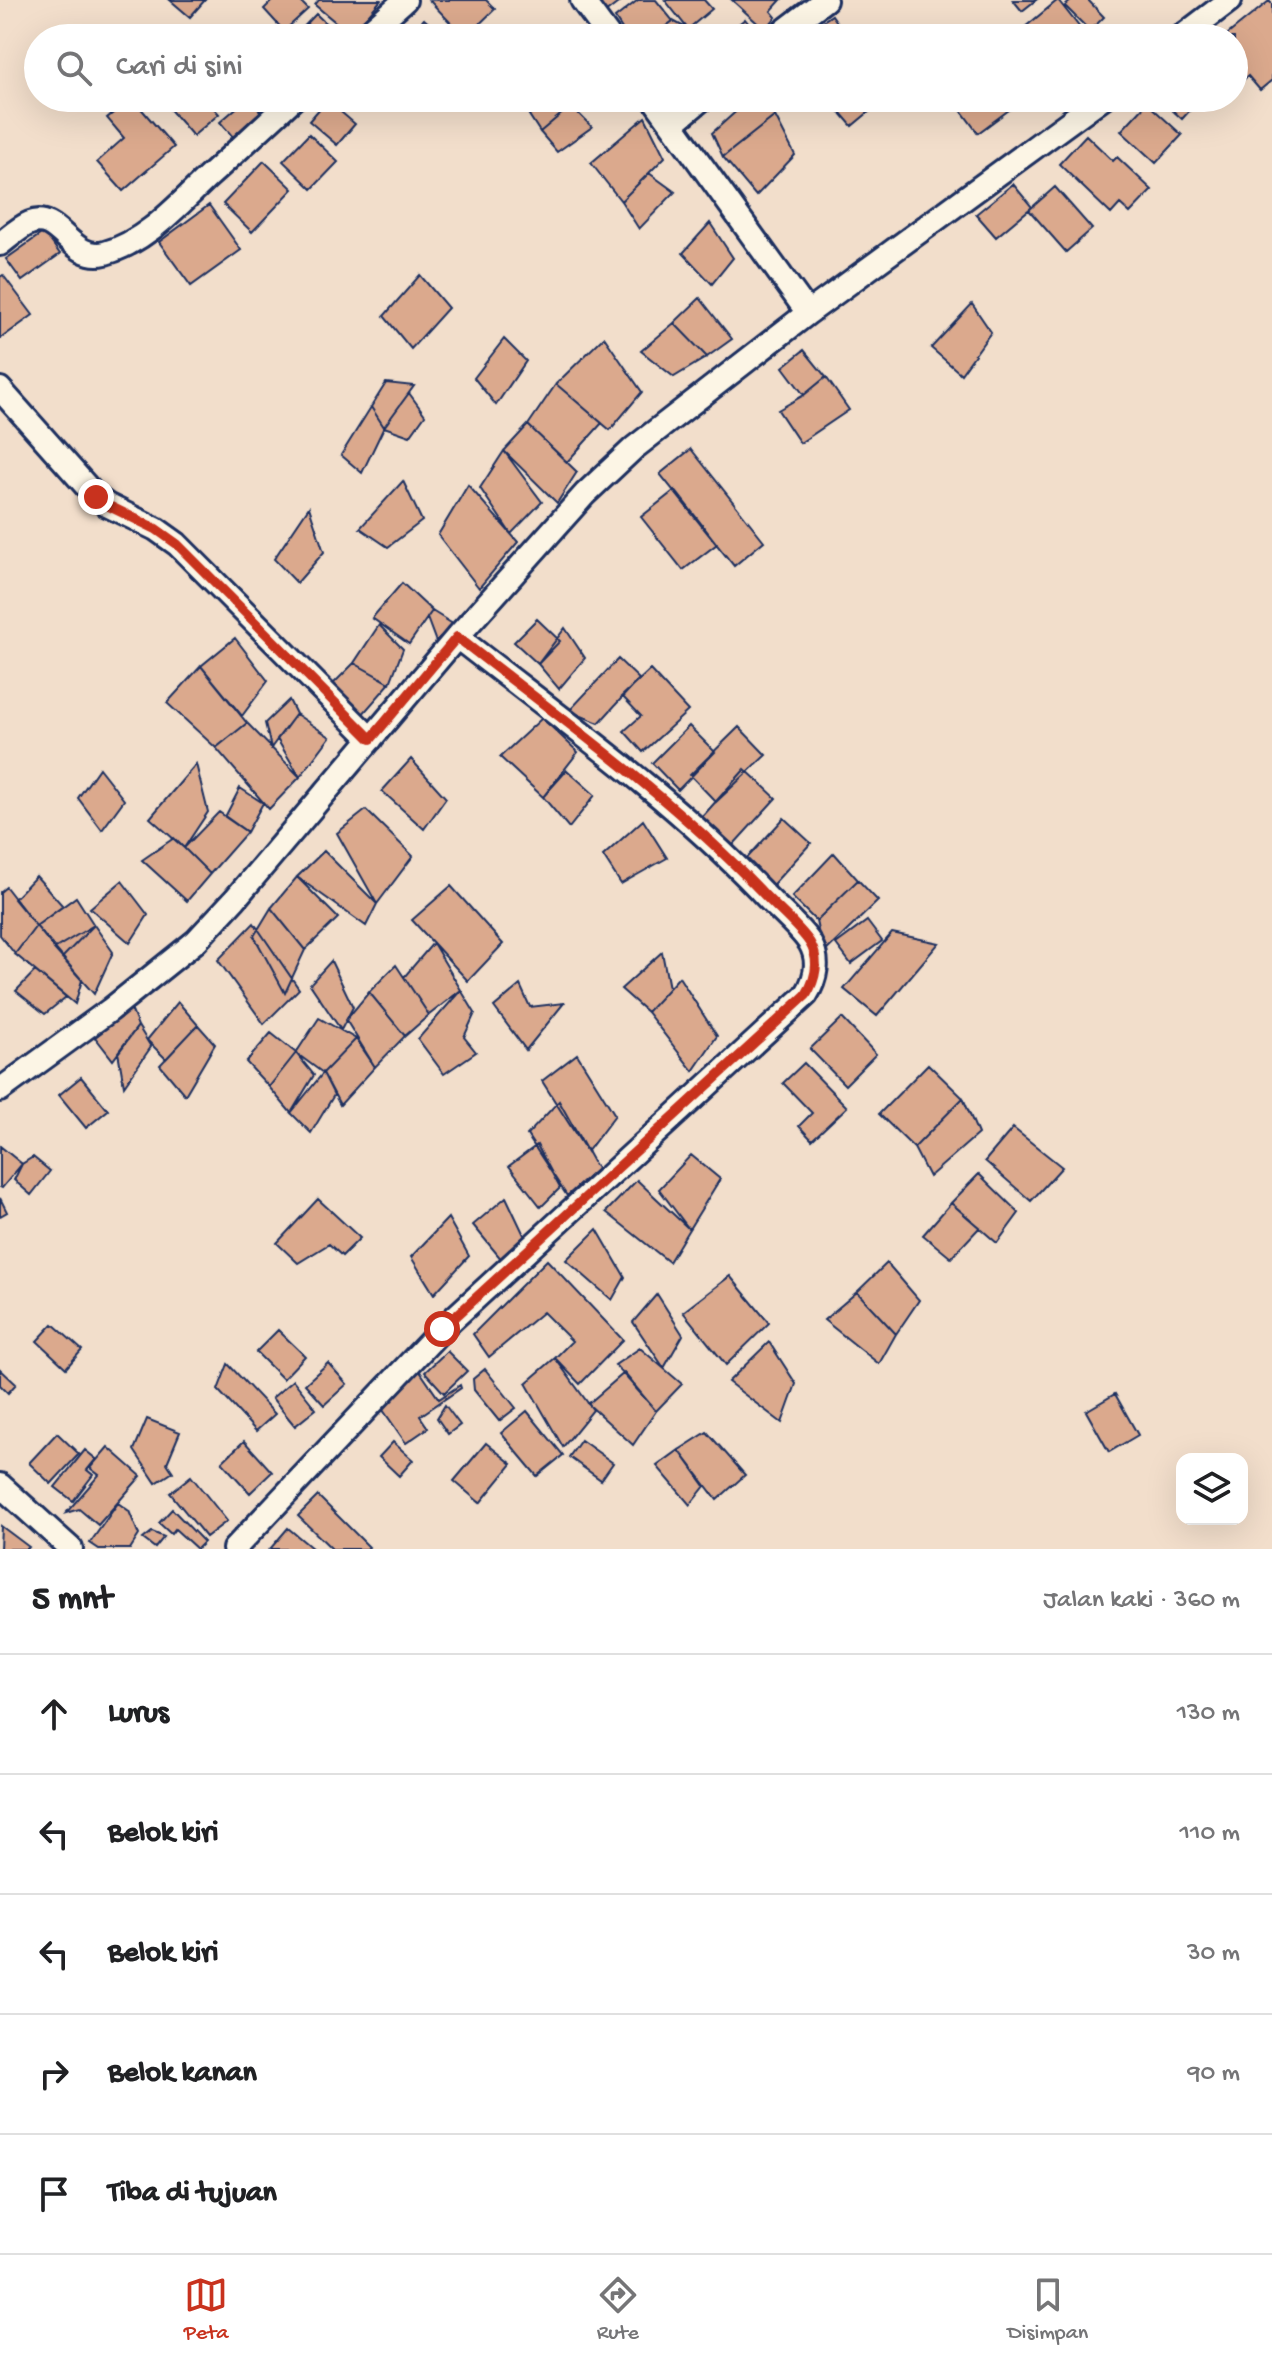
<!DOCTYPE html>
<html lang="id">
<meta charset="utf-8">
<style>
:root{--surface:#fff;--page:#f6f6f6;--text:#202124;--muted:#757577;--line:#e0e0e0;--accent:#c8321e}
body{margin:0;font-family:"Gochi Hand",sans-serif;background:var(--page);color:var(--text)}
.controls{position:absolute;right:24px;bottom:24px;display:grid;overflow:hidden;border-radius:16px;box-shadow:0 8px 32px #0002}
.controls button{width:72px;height:72px;display:grid;place-items:center;padding:0;border:0;border-bottom:2px solid var(--line);background:var(--surface);color:var(--text);font:40px sans-serif}
.stop{position:absolute;width:24px;height:24px;margin:-18px;border:6px solid #c8321e;border-radius:50%;background:#fff}
.stop.end{background:#c8321e;border-color:#fff;box-shadow:0 2px 8px #0008}
.list{margin:0;padding:0;list-style:none}
h2{display:flex;justify-content:space-between;align-items:center;height:104px;margin:0;padding:0 32px;font-size:34px}
h2 small{font-size:26px;font-weight:400;color:var(--muted)}
.list li{display:grid;grid-template-columns:52px 1fr auto;gap:24px;align-items:center;box-sizing:border-box;height:120px;padding:0 32px;border-top:2px solid var(--line)}
.list b{display:block;font-size:30px;white-space:nowrap}
.list em{font-size:26px;font-style:normal;color:var(--muted)}
.icon{flex:none;width:44px;height:44px;fill:none;stroke:currentColor;stroke-width:2;stroke-linecap:round;stroke-linejoin:round}
.map{position:relative;flex:none;width:1272px;height:1549px;overflow:hidden}
.search{position:absolute;background:var(--surface);box-shadow:0 8px 32px #0002;left:24px;right:24px;top:24px;height:88px;display:flex;align-items:center;gap:20px;box-sizing:border-box;padding:0 28px;border-radius:44px;color:var(--muted);font-size:30px}
.sheet{height:704px;background:var(--surface)}
nav{display:flex;justify-content:space-around;align-items:center;box-sizing:border-box;height:112px;border-top:2px solid var(--line);background:var(--surface);font-size:22px;color:var(--muted)}
nav a{display:grid;justify-items:center;gap:4px}
nav .on{color:var(--accent)}
.map>svg:first-child{display:block}
</style>
<div class="map">
<svg width="1272" height="1549" viewBox="0 0 1272 1549">
<rect width="100%" height="100%" fill="#f2decb"/>
<filter id="ink" filterUnits="userSpaceOnUse"><feTurbulence type="fractalNoise" baseFrequency=".0125" numOctaves="2"/><feDisplacementMap in="SourceGraphic" scale="16" xChannelSelector="R" yChannelSelector="G"/><feConvolveMatrix kernelMatrix="1 2 1 2 8 2 1 2 1" color-interpolation-filters="sRGB"/></filter>
<g filter="url(#ink)">
<path fill="#dba98d" stroke="#1b2f5e" stroke-width="2" d="M170,0H205L190,17Z
M273,0H299L308,9L284,31L264,9Z
M319,0H381L351,35L315,5Z
M429,0H486L495,9L465,38Z
M598,0H622L605,13Z
M638,0H656L673,21L650,38H628L615,18Z
M665,0H704L712,9L688,29Z
M732,0H781L771,11L776,17L765,30Z
M1013,0H1036L1022,11Z
M1058,0L1088,38H1032L1024,28Z
M1072,0H1088L1104,17L1090,31L1065,6Z
M1269,1L1272,4V80L1260,90L1248,76L1234,87V38H1223Z
M316,14L338,35L335,38H293Z
M832,15L848,38H807L804,34Z
M424,19L446,38H408Z
M745,19L760,38H721Z
M673,21L688,29L693,38H650Z
M1115,27L1127,38H1104Z
M132,98L174,147L123,191L97,162L124,138L107,118Z
M160,98H205L219,114L193,136Z
M248,98L262,113L233,137L220,122Z
M249,98H280L262,113Z
M367,98H393L382,110Z
M543,98H568L571,106L540,132L529,115Z
M751,98H762L775,116L723,157L712,133Z
M828,98H877L881,102L852,126Z
M952,98H1013L1017,104L978,133Z
M1159,98H1201L1182,119Z
M327,100L355,124L337,145L309,121Z
M1147,103L1182,135L1156,163L1121,131Z
M571,106L592,127L557,152L540,132Z
M775,116L795,155L756,196L723,157Z
M645,117L665,157L621,201L591,163Z
M309,134L338,162L312,189L283,161Z
M1086,135L1113,161L1117,157L1152,190L1130,213L1120,204L1111,214L1059,164Z
M264,161L293,189L252,232L223,204Z
M649,173L675,192L639,229L621,201Z
M1013,184L1032,207L996,237L976,214Z
M1055,187L1092,229L1066,252L1029,210Z
M209,205L241,250L191,286L159,242Z
M710,223L733,258L712,284L683,253Z
M44,232L60,254L22,281L6,259Z
M3,275L33,315L0,339V277Z
M420,275L448,308L411,349L384,316Z
M700,298L732,339L707,357L674,323Z
M972,304L991,332L961,374L931,348Z
M674,323L707,357L674,377L641,351Z
M604,337L642,392L610,430L556,384Z
M504,339L526,361L496,405L474,378Z
M804,350L826,377L804,395L783,367Z
M826,377L849,410L800,443L778,410L804,395Z
M386,383L414,386L384,427L371,407Z
M556,384L602,423L567,462L528,425Z
M409,393L425,415L410,436L384,427Z
M371,407L384,427L362,473L341,455Z
M528,425L577,472L557,503L504,451Z
M691,449L764,541L734,566L660,474Z
M504,451L542,502L511,534L480,488Z
M403,481L422,521L388,547L360,528Z
M468,485L518,542L479,588L438,535Z
M675,490L717,544L683,570L641,517Z
M309,507L324,552L297,583L274,559Z
M402,583L432,611L409,644L372,618Z
M432,611L456,626L436,642L427,618Z
M537,619L560,641L538,664L514,642Z
M379,625L403,649L390,683L354,663Z
M565,628L585,658L559,689L538,664Z
M235,638L268,681L242,716L201,666Z
M618,659L639,679L599,723L569,711Z
M354,663L390,683L354,724L326,691Z
M201,666L247,723L216,748L167,703Z
M650,670L688,711L643,752L624,731L641,716L622,696Z
M289,700L296,714L271,748L265,723Z
M296,714L330,737L300,777L277,739Z
M542,718L578,752L543,797L500,757Z
M247,723L300,777L269,809L216,748Z
M689,726L715,752L678,790L652,763Z
M739,727L766,755L716,802L690,775Z
M411,759L446,798L424,829L382,791Z
M196,764L208,812L184,848L150,818Z
M99,768L124,800L102,830L78,798Z
M745,769L776,798L724,855L702,817Z
M567,770L595,795L569,828L543,797Z
M240,788L263,803L247,832L225,817Z
M366,810L413,856L377,904L337,833Z
M219,812L247,832L210,874L184,848Z
M784,818L811,843L765,893L738,868Z
M643,820L667,858L621,884L603,856Z
M174,838L210,874L187,901L142,860Z
M324,851L377,904L366,926L297,877Z
M834,853L858,880L816,921L792,897Z
M36,876L63,906L36,926L14,899Z
M297,877L338,918L305,950L271,908Z
M858,880L878,901L823,954L816,921Z
M122,881L148,915L130,943L90,908Z
M451,886L503,944L468,981L412,920Z
M6,887L36,926L15,954L0,935V892Z
M76,897L94,925L62,958L36,926Z
M271,908L305,950L285,993L254,936Z
M867,921L882,941L851,964L836,944Z
M254,923L299,989L264,1024L218,960Z
M94,925L113,952L94,994L54,949Z
M36,926L82,980L75,1004L15,954Z
M892,933L939,943L877,1016L844,989Z
M433,943L461,990L429,1015L404,977Z
M662,952L669,988L647,1012L621,989Z
M331,961L353,1007L341,1030L310,984Z
M396,965L429,1015L405,1036L369,992Z
M35,971L66,997L45,1014L16,991Z
M679,977L717,1036L693,1071L647,1012Z
M520,985L530,1007L564,1003L526,1050L494,1007Z
M461,990L475,1013L464,1037L476,1052L444,1074L418,1039Z
M369,992L405,1036L375,1067L346,1020Z
M178,1002L198,1025L166,1059L147,1040Z
M131,1009L138,1026L113,1060L95,1037Z
M319,1018L356,1039L323,1073L296,1053Z
M842,1018L876,1054L845,1085L810,1049Z
M198,1025L215,1044L185,1095L160,1065Z
M138,1026L151,1047L124,1086L118,1052Z
M271,1033L296,1053L269,1087L246,1062Z
M356,1039L375,1067L340,1105L323,1073Z
M296,1053L314,1075L291,1113L269,1087Z
M577,1054L615,1115L587,1152L542,1081Z
M804,1063L847,1107L812,1140L799,1126L812,1113L783,1083Z
M928,1064L963,1098L914,1148L879,1114Z
M323,1073L334,1095L311,1133L291,1113Z
M81,1077L108,1110L86,1128L59,1095Z
M963,1098L978,1134L929,1177L914,1148Z
M559,1101L597,1169L567,1196L527,1135Z
M1013,1128L1062,1167L1031,1201L985,1161Z
M537,1145L560,1188L541,1207L509,1166Z
M0,1146L22,1164L2,1188L0,1187Z
M691,1155L720,1179L689,1229L659,1189Z
M33,1157L50,1171L31,1195L14,1180L22,1164Z
M979,1174L1019,1213L997,1243L951,1203Z
M637,1180L689,1229L669,1262L606,1212Z
M506,1197L525,1237L502,1260L473,1225Z
M0,1198L7,1212L0,1216Z
M318,1199L360,1238L342,1256L329,1244L298,1263L277,1243Z
M951,1203L980,1227L951,1258L923,1235Z
M448,1218L469,1256L434,1294L411,1257Z
M597,1229L625,1277L612,1300L566,1260Z
M547,1260L623,1340L580,1384L555,1358L572,1341L543,1312L489,1357L473,1334Z
M887,1263L919,1300L896,1334L857,1292Z
M730,1276L769,1323L726,1365L683,1312Z
M857,1292L896,1334L879,1364L824,1320Z
M657,1294L683,1335L664,1368L633,1322Z
M53,1324L82,1350L66,1368L37,1341Z
M278,1330L305,1356L283,1379L256,1352Z
M769,1342L796,1384L782,1423L728,1382Z
M640,1348L682,1384L656,1411L615,1365Z
M447,1351L467,1371L444,1393L425,1372Z
M555,1358L593,1410L563,1447L526,1383Z
M328,1363L347,1384L324,1405L305,1384Z
M228,1364L275,1414L256,1431L218,1390Z
M0,1369L16,1384L8,1393L0,1385Z
M485,1369L516,1408L499,1421L474,1390L473,1379Z
M419,1370L439,1399L460,1385L461,1388L420,1416L428,1428L406,1443L376,1400Z
M624,1373L656,1411L633,1445L588,1404Z
M293,1380L316,1409L295,1426L272,1398Z
M1115,1394L1138,1435L1109,1452L1086,1411Z
M445,1405L460,1425L448,1434L437,1418Z
M527,1411L563,1455L537,1476L501,1433Z
M147,1419L180,1432L167,1463L173,1472L156,1483L134,1450Z
M707,1432L745,1475L717,1500L679,1450Z
M57,1433L79,1454L51,1484L29,1463Z
M581,1440L613,1463L601,1480L569,1457Z
M244,1441L272,1472L250,1493L222,1462Z
M393,1442L413,1460L399,1476L379,1457Z
M486,1443L512,1464L480,1503L454,1481Z
M108,1447L141,1476L98,1525L79,1509L66,1513L99,1475L90,1468Z
M85,1450L96,1459L87,1470L93,1475L73,1501L55,1487Z
M679,1450L705,1486L690,1505L657,1466Z
M191,1476L227,1521L206,1537L170,1493Z
M318,1496L369,1547L367,1549H332L298,1516Z
M118,1503L129,1511L139,1535L130,1549H99L90,1543Z
M172,1509L204,1542L197,1549L175,1529L171,1534L159,1523Z
M1,1526L29,1547L27,1549H0Z
M288,1528L313,1549H270Z
M152,1532L164,1537L155,1548L143,1539Z"/>
<g fill="none" stroke-linecap="round" stroke-linejoin="round">
<defs>
<path id="minor" d="M582,0L610,38
M362,38L405,0
M775,38L825,0
M1180,38L1230,0
M653,98L808,313
M672,124L703,98
M0,244C9,237 20,227 30,223C59,211 71,262 105,253C146,242 178,205 208,177C237,151 266,124 294,98
M0,389L96,497L107,505L156,529L177,544L371,739
M0,1090L110,1010L196,941L235,899L457,637L585,494L634,448L808,313L1102,98
M0,1485L71,1549
M234,1549L442,1329L806,995C816,979 820,960 810,943C799,926 774,906 760,890C669,795 560,718 457,637"/>
</defs>
<use href="#minor" stroke="#1b2f5e" stroke-width="28"/>
<use href="#minor" stroke="#fcf5e5" stroke-width="22"/>
</g>
</g>
<g fill="none" stroke-linecap="round" stroke-linejoin="round" filter="url(#ink)">
<path stroke="#c8321e" stroke-width="10" d="M96,497L107,505L156,529L177,544L371,739L457,637C560,718 669,795 760,890C774,906 799,926 810,943C820,960 816,979 806,995L442,1329"/>
</g>
</svg>
<div class="controls">
<button><svg class="icon" aria-label="layers" viewBox="0 0 24 24"><path d="M12 4l9 5-9 5-9-5zM3 14l9 5 9-5"/></svg></button>
</div>
<div class="stop" style="left:442px;top:1329px"></div>
<div class="stop end" style="left:96px;top:497px"></div>
<div class="search"><svg class="icon" aria-label="search" viewBox="0 0 24 24"><circle cx="10" cy="10" r="6"/><path d="M15 15l6 6"/></svg>Cari di sini</div>
</div>
<section class="sheet">
<h2>5 mnt<small>Jalan kaki · 360 m</small></h2>
<ul class="list">
<li><svg class="icon" aria-label="ahead" viewBox="0 0 24 24"><path d="M12 20V5M6 11l6-6 6 6"/></svg><div><b>Lurus</b></div><em>130 m</em></li>
<li><svg class="icon" aria-label="left" viewBox="0 0 24 24"><path d="M17 20v-9H6M10 6l-5 5 5 5"/></svg><div><b>Belok kiri</b></div><em>110 m</em></li>
<li><svg class="icon" aria-label="left" viewBox="0 0 24 24"><path d="M17 20v-9H6M10 6l-5 5 5 5"/></svg><div><b>Belok kiri</b></div><em>30 m</em></li>
<li><svg class="icon" aria-label="right" viewBox="0 0 24 24"><path d="M7 20v-9h11M14 6l5 5-5 5"/></svg><div><b>Belok kanan</b></div><em>90 m</em></li>
<li><svg class="icon" aria-label="arrive" viewBox="0 0 24 24"><path d="M6 21V4h12l-3 4 3 4H6"/></svg><div><b>Tiba di tujuan</b></div></li>
</ul>
</section>
<nav>
<a class="on"><svg class="icon" aria-label="map" viewBox="0 0 24 24"><path d="M3 6l6-2 6 2 6-2v14l-6 2-6-2-6 2zM9 4v14M15 6v14"/></svg>Peta</a>
<a><svg class="icon" aria-label="directions" viewBox="0 0 24 24"><path d="M12 3l9 9-9 9-9-9zM9 14v-3h6M13 9l2 2-2 2"/></svg>Rute</a>
<a><svg class="icon" aria-label="saved" viewBox="0 0 24 24"><path d="M7 4h10v16l-5-4-5 4z"/></svg>Disimpan</a>
</nav>
